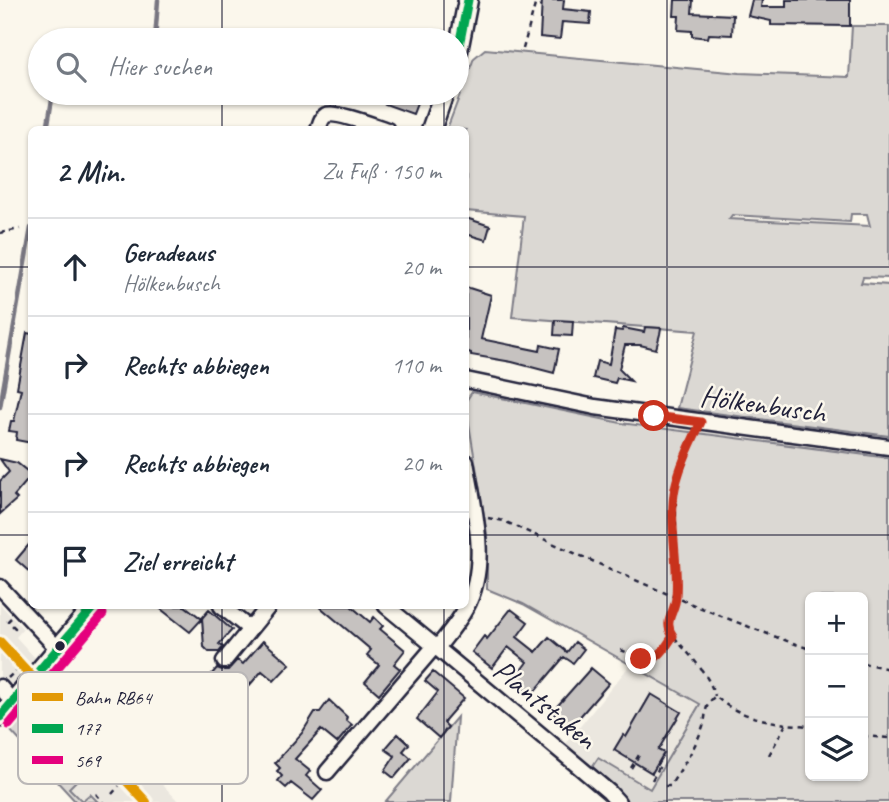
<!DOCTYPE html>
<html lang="de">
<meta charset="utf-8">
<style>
:root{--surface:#fff;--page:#f2f2f3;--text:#1f2937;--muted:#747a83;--line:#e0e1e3}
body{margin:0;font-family:Caveat,sans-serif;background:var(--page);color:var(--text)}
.controls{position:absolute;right:21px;bottom:21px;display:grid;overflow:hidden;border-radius:10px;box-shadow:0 2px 5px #0004}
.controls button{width:63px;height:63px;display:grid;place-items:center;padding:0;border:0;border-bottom:2px solid var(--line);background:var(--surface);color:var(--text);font:35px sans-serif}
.stop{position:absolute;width:21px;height:21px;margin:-16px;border:5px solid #c8321e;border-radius:50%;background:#fff}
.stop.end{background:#c8321e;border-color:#fff;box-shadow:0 2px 7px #0008}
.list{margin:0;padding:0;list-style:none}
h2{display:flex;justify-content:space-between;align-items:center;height:91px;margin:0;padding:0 28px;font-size:30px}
h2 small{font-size:23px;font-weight:400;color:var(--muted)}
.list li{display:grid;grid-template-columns:46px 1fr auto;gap:21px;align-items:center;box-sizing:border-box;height:98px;padding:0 28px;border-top:2px solid var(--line)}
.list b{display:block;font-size:26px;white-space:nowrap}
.list p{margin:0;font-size:23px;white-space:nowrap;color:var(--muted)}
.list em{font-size:23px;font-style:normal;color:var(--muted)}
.icon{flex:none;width:38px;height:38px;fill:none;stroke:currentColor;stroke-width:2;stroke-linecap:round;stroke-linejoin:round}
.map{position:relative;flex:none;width:889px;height:802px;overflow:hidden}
.search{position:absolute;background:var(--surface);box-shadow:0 2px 5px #0004;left:28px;top:28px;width:441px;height:77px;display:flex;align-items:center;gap:18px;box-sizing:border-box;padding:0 24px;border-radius:38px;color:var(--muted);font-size:26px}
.panel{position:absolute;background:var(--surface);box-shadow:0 2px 5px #0004;left:28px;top:126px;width:441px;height:483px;border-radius:10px}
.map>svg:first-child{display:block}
</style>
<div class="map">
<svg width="889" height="802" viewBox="0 0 889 802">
<rect width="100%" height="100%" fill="#fbf7ec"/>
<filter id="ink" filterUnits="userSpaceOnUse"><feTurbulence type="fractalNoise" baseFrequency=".0143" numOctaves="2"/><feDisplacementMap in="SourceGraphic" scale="14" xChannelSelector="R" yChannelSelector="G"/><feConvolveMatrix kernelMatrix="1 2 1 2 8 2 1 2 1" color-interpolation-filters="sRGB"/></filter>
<g filter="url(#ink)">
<path fill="#ebe7df" d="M0,604L23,629L16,637L35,658L39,654L179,802H76L9,729L29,705L12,687L0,701Z
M630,665L700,704L650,789L598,758L592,767L565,745Z"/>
<path fill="#dbd8d3" stroke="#7e7d87" stroke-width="2" fill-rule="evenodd" d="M852,26H889V278L863,277L861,283L889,285V436L677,408L697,331L512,317L524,216L466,211V130L447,129L474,58L485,49L740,73L849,77ZM851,214H867L870,226L729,219L732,215L850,222Z
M472,392L621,423L889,458V802H623L609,784L610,782L592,767L598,758L650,789L700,704L523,604L487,589V534L466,406V401ZM810,597H863V776H810Z
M457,717L451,802H385Z
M17,720L45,749L38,756L58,777L67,770L77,780L69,788L82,801L90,794L98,802H76L9,729Z"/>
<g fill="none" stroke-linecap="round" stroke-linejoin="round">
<path stroke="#787681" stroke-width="4.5" d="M155,40L158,0
M47,130L53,93
M0,407L31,228"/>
</g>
<path fill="#c6c2c0" stroke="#22223b" stroke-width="2" d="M542,0H564L563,9L591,12L590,24L562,22L560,39L540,37Z
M675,0H693L692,13L733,15L732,35L709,34L708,38L692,36V31L678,30L679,16H674Z
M752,0H762L761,7H786V0H850V26L771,25V21L748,16Z
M389,93H405L406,99L407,93H421L413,114L385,104Z
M466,218L490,226L486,240L466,234Z
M466,287L491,295L481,339L540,351L541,345L559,349L554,373L512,362L471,355V353L466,351Z
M555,320L573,321L572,336L554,335Z
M645,327L661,328L660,334L656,349L640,345H625L619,369L631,381L617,378L615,383L593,378L597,361L609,364L615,330L622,331L623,328L644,332Z
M27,333L32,334V443L16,440L17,432L9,431L11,421H14L21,389L17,388Z
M0,459L17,463L32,475L14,496L17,499L0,514V481L9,472Z
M32,541V574L16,560Z
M157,606H185L202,619L190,632Z
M319,606H351L370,622L374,617L383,626L380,629L405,650L394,664L400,669L379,694L365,682L379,665L367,655L371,650Z
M511,609L528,622L517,637L536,652L549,637L567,652L575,642L584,649L573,663L564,657L531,696L513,681L527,662L508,647L492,668L472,652L484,636L487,639Z
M209,610L232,630L219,644L223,647L219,652H209L204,647L202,618Z
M263,641L290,664L274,681L262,671L240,696L243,699L225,720L208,705L210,703L204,699L206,696L199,689L217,668L222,670H228L237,660L243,664Z
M591,668L609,683L570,728L552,712Z
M433,672L464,698L445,720L444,723L448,727L439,738L417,719L438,692L425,681Z
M651,694L681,712L658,750L664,753L652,773L614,750L623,735L626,737Z
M329,700L347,717L346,720L352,725L337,743L321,730L295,759L310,771L306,776L322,790L313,800L291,783L286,788L278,781L282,776L277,771L280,768L275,763L302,733L315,712H320Z
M398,734L409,744L403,751L411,758L394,778L385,771L395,756L385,749Z"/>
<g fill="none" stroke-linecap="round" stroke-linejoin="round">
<defs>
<path id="minor" d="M318,130C320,124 321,118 326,115C336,111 375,126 387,130
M466,380L595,407L889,447
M466,462C474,509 490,564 466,608C458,623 447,635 437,648L571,760L609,792L618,802
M0,587L58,649
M221,606L250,629
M386,606L437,648
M224,661L269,606
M0,687L70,767
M327,772L434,647"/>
<path id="major" d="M457,56L468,0
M431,130L444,93
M0,717L94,606"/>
</defs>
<use href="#minor" stroke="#22223b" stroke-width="19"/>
<use href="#major" stroke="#22223b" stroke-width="23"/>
<path stroke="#22223b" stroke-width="2.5" stroke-dasharray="5 5" stroke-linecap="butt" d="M523,49L535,5L542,6
M459,90L467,67
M0,233L20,229
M695,435L675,490L677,599L668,619V629C684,651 707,669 715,696
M488,518L504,521C605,567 705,613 810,649
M11,618L8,621L15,628L12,630
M621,650L647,661L661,653L673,636
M863,663L889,669
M8,678L23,664
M863,736L889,738
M75,755L83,747
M769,755L786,724L810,726
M631,768L639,755
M652,780L661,764L658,762
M665,786H670C682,767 696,747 703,726C708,711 702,709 715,696C736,715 758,719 786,724
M96,794L103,802
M112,794L119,786"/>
<use href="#minor" stroke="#fbf7ec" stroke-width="14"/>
<use href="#major" stroke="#fbf7ec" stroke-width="18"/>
<defs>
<path id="bus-1" d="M457,56L468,0
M0,717L94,606"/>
<path id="bus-2" d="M9,725L103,614"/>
</defs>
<use href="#bus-1" stroke="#fbf7ec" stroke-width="14"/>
<use href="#bus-2" stroke="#fbf7ec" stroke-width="14"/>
<use href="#bus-1" stroke="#00a651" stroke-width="9"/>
<use href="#bus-2" stroke="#e5007d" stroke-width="9"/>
<defs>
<path id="rail-1" d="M0,642L146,802"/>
</defs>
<use href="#rail-1" stroke="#fbf7ec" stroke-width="16"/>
<use href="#rail-1" stroke="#e29906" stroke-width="10"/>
</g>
</g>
<g fill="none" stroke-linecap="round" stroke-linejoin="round" filter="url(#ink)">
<path stroke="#c8321e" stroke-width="9" d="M641,659C657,664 665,648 673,636C662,621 676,612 676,596C679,561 668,523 675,488C680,465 691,443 701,422L654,416"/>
</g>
<path fill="none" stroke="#22223b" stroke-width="2" stroke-opacity="0.55" d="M222,0V40M444,0V40M667,0V802M222,93V130M444,93V130M0,267H32M466,267H889M0,535H32M466,535H889M222,606V802M444,606V802"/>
<circle fill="#22223b" stroke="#fbf7ec" stroke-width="2.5" cx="60" cy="646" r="6"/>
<g text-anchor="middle" stroke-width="5" stroke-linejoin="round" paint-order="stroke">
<g font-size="30" fill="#22223b" stroke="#fbf7ec">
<text transform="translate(763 404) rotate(8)" y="10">Hölkenbusch</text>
<text transform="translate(545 704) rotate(39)" y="10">Plantstaken</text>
</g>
</g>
<rect x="18" y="672" width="230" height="112" rx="10" fill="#fbf7ec" stroke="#bab7b7" stroke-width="2"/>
<rect x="32" y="693" width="31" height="8" fill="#e29906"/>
<rect x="32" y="724" width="31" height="9" fill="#00a651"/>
<rect x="32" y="756" width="31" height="8" fill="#e5007d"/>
<g font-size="19" fill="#22223b">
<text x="75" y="704">Bahn RB64</text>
<text x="75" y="735">177</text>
<text x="75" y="767">569</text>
</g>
</svg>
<div class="controls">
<button>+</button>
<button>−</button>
<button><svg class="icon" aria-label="layers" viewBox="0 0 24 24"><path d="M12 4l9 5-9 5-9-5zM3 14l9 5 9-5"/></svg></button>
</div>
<div class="stop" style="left:654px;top:416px"></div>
<div class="stop end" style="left:641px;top:659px"></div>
<div class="search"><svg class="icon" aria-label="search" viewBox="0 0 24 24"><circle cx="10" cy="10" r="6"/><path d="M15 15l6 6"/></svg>Hier suchen</div>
<section class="panel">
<h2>2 Min.<small>Zu Fuß · 150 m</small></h2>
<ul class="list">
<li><svg class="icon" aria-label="ahead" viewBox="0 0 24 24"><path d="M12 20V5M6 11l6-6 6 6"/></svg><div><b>Geradeaus</b><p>Hölkenbusch</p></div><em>20 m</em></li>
<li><svg class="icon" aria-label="right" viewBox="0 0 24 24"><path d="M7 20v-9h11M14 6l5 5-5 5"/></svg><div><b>Rechts abbiegen</b></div><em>110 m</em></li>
<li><svg class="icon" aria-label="right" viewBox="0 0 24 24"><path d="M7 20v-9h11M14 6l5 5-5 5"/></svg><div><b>Rechts abbiegen</b></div><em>20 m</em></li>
<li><svg class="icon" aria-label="arrive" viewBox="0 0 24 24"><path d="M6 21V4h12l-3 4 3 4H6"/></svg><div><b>Ziel erreicht</b></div></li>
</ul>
</section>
</div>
